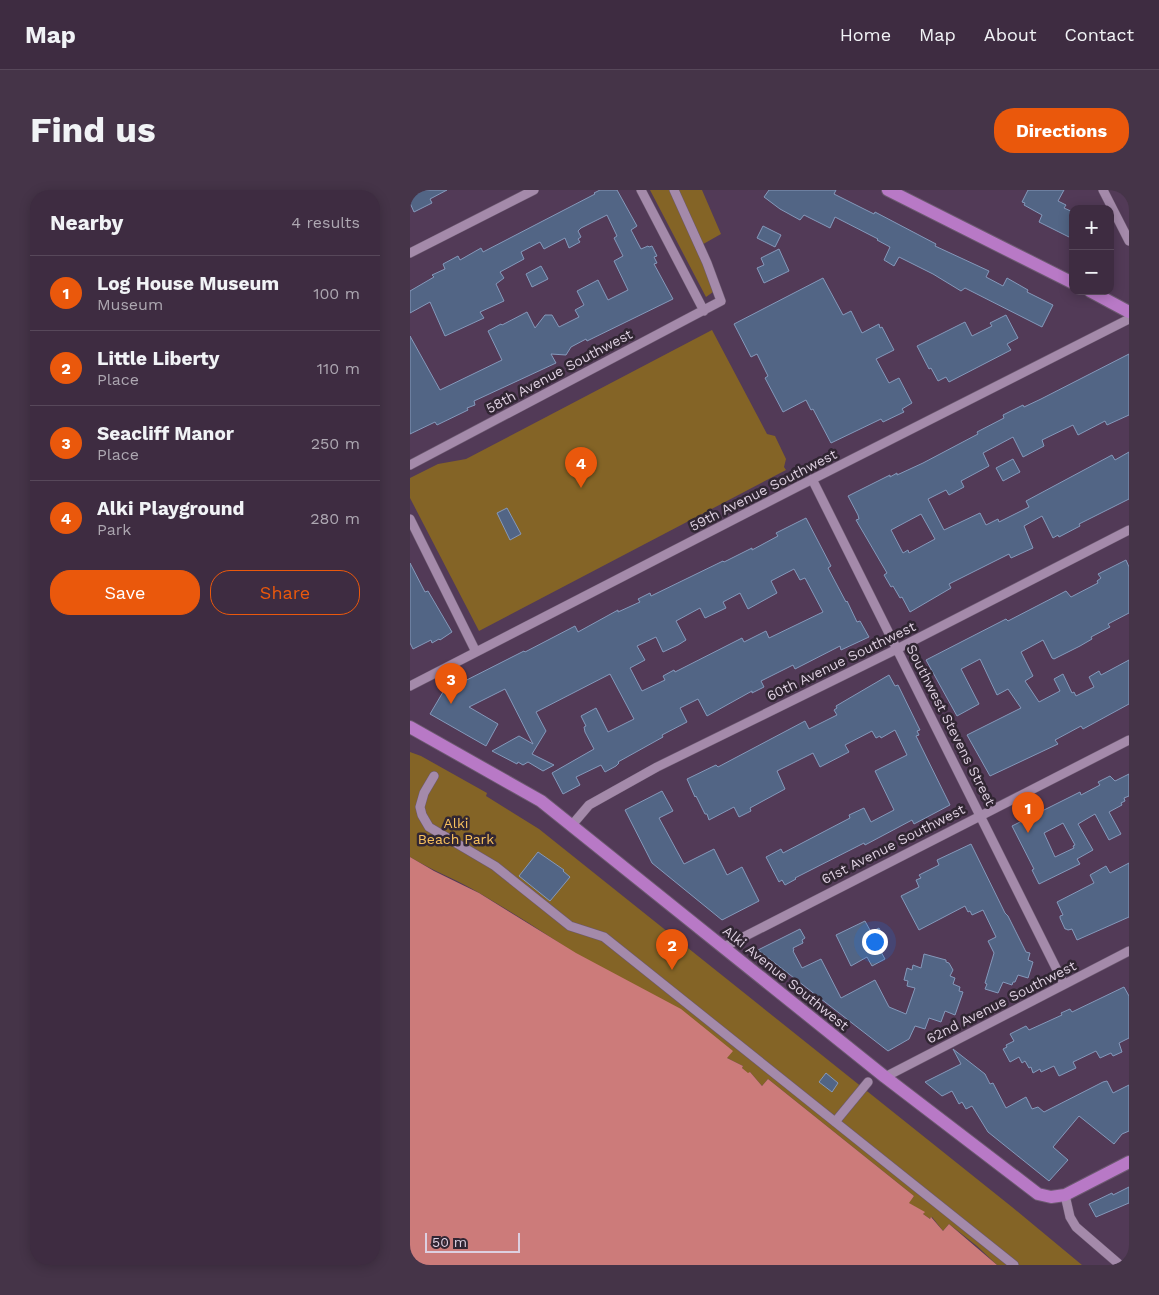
<!DOCTYPE html>
<meta charset="utf-8">
<style>
:root{--surface:#3e2c41;--page:#453448;--text:#f1f3f6;--muted:#ada7b1;--line:#57485a;--accent:#ea580c}
body{margin:0;font-family:"Work Sans",sans-serif;background:var(--page);color:var(--text)}
.controls{position:absolute;right:15px;top:15px;display:grid;overflow:hidden;border-radius:10px;box-shadow:0 2px 12px #0003}
.controls button{width:45px;height:45px;display:grid;place-items:center;padding:0;border:0;border-bottom:1px solid var(--line);background:var(--surface);color:var(--text);font:25px sans-serif}
.scale{position:absolute;left:15px;bottom:12px;width:95px;box-sizing:border-box;padding-left:5px;border:2px solid #ddcfe0;border-top:0;font-size:14px;line-height:18px;white-space:nowrap;color:#ddcfe0;-webkit-text-stroke:4px #312633;paint-order:stroke}
.you{position:absolute;left:464px;top:751px;width:18px;height:18px;margin:-12px;border:4px solid #fff;border-radius:50%;background:#1a73e8;box-shadow:0 0 0 8px #1a73e833}
.badge{display:grid;place-items:center;width:32px;height:32px;border-radius:50%;background:var(--accent);color:#fff;font-size:16px;font-weight:700}
.pin{position:absolute;translate:-50% -41px;filter:drop-shadow(0 1px 2px #0008)}
.pin::after{content:'';position:absolute;top:26px;width:18px;height:15px;background:inherit;clip-path:polygon(0 0,100% 0,50% 100%)}
.list{margin:0;padding:0;list-style:none}
h2{display:flex;justify-content:space-between;align-items:center;height:65px;margin:0;padding:0 20px;font-size:21px}
h2 small{font-size:16px;font-weight:400;color:var(--muted)}
.list li{display:grid;grid-template-columns:32px 1fr auto;gap:15px;align-items:center;box-sizing:border-box;height:75px;padding:0 20px;border-top:1px solid var(--line)}
.list b{display:block;font-size:19px;white-space:nowrap}
.list p{margin:0;font-size:16px;white-space:nowrap;color:var(--muted)}
.list em{font-size:16px;font-style:normal;color:var(--muted)}
.actions{display:flex;gap:10px;padding:15px 20px}
.actions a{flex:1;padding:11px 0;border:1px solid var(--accent);border-radius:20px;text-align:center;font-size:18px;color:var(--accent)}
.actions .main{background:var(--accent);color:#fff}
.map{position:relative;flex:none;width:719px;height:1075px;overflow:hidden;border-radius:20px}
header{display:flex;align-items:center;gap:30px;box-sizing:border-box;height:70px;padding:0 25px;background:var(--surface);border-bottom:1px solid var(--line)}
header strong{font-size:24px}
nav{display:flex;gap:28px;margin-inline-start:auto;font-size:18px}
.intro{display:flex;align-items:center;justify-content:space-between;box-sizing:border-box;height:120px;padding:0 30px}
h1{margin:0;font-size:35px}
.button{padding:12px 22px;border-radius:20px;background:var(--accent);color:#fff;font-size:18px;font-weight:700}
main{display:flex;gap:30px;padding:0 30px}
aside{flex:1;background:var(--surface);border-radius:20px;box-shadow:0 2px 12px #0003}
.map>svg:first-child{display:block}
</style>
<header>
<strong>Map</strong>
<nav><a>Home</a><a>Map</a><a>About</a><a>Contact</a></nav>
</header>
<div class="intro"><h1>Find us</h1><a class="button">Directions</a></div>
<main>
<aside>
<h2>Nearby<small>4 results</small></h2>
<ul class="list">
<li><span class="badge">1</span><div><b>Log House Museum</b><p>Museum</p></div><em>100 m</em></li>
<li><span class="badge">2</span><div><b>Little Liberty</b><p>Place</p></div><em>110 m</em></li>
<li><span class="badge">3</span><div><b>Seacliff Manor</b><p>Place</p></div><em>250 m</em></li>
<li><span class="badge">4</span><div><b>Alki Playground</b><p>Park</p></div><em>280 m</em></li>
</ul>
<div class="actions"><a class="main">Save</a><a>Share</a></div>
</aside>
<div class="map">
<svg width="719" height="1075" viewBox="0 0 719 1075">
<rect width="100%" height="100%" fill="#523a57"/>
<path fill="#846426" d="M240,0H292L311,44L288,57L303,89V102L296,107Z
M302,140L357,244L365,246L376,269L374,277L376,280L69,441L0,308V288L28,274L56,269Z
M0,562L11,566L77,603L76,606L129,639L602,1017L672,1075H587L567,1056L539,1034L533,1041L522,1027L520,1029L513,1024L514,1022L498,1013L504,1006L358,889L352,896L340,882L338,884L332,878L333,876L317,868C236,812 156,754 71,704C48,690 23,681 0,667Z"/>
<path fill="#cc7b7a" d="M0,667L24,681L69,703L166,763L271,819L323,861L317,868L333,876L332,878L338,883L340,882L352,896L358,889L504,1006L499,1013L515,1022L513,1024L520,1029L521,1027L533,1041L539,1034L587,1075H0Z"/>
<path fill="#526585" stroke="#8599bb" fill-rule="evenodd" d="M0,0H37L20,9L22,13L4,22L0,13Z
M190,0H207L227,36L221,40L231,59L238,56L239,57L242,56L247,66L244,67L247,73L244,74L263,109L177,151L176,149L161,157L156,165L141,164L146,173L64,211L65,215L57,218L58,220L27,235L25,232L0,244V146L30,200L92,170L78,141L91,134L92,135L117,122L125,138L135,125H142L149,137L169,127L165,120L174,115L167,101L188,90L198,110L218,100L204,71L213,66L204,48L207,46L197,25L171,38L168,41L171,47L168,49L170,52L159,58L155,48L134,59L130,52L111,62L114,69L90,82L94,88L86,94L94,111L70,122L74,128L35,146L20,112L0,123V101L24,87L22,85L35,79L33,74L48,66L50,70L71,58L73,62L185,4L184,3Z
M359,0H426L424,4L464,24L465,22L526,54L525,56L579,81L576,87L593,96L597,88L618,100L617,102L643,115L632,137L555,98L551,101L523,84L489,67L484,76L474,70L480,57L467,50L468,49L425,27L420,38L394,25L390,30L370,19L354,7Z
M618,0H654L648,11L656,15L654,18L663,22V49L629,32L632,25L614,15L615,13L612,12Z
M353,36L371,45L365,57L347,48Z
M369,59L379,81L354,93L347,78L354,75L351,68Z
M131,76L138,89L122,97L116,84Z
M413,88L433,125L441,121L452,143L469,134L470,138L472,137L484,160L466,169L479,193L489,188L502,213L492,219L494,222L473,232L471,229L421,253L403,219L401,220L396,210L373,222L355,188L358,186L347,164L341,167L324,134Z
M596,125L608,148L597,154L601,160L539,192L536,187L528,191L521,178L519,179L507,156L555,132L562,146L582,136L580,133Z
M719,164V225L697,235L695,231L668,245L663,235L632,250L634,256L613,267L603,247L573,263L579,276L551,291L554,297L539,305L536,300L518,309L534,340L570,323L576,335L588,329L589,332L619,317L616,311L702,265L705,270L719,262V309L669,334L670,336L649,347L648,345L643,348L632,326L614,336L623,358L601,368L599,364L539,394L541,398L500,422L492,407L490,408L483,396L481,397L474,385L477,383L446,330L449,329L448,325L438,306L480,285V287L487,283V285L513,273L568,244L567,242L594,228L593,225L613,215L614,217L631,209ZM511,324L525,349L499,363L498,360L493,363L481,340Z
M603,269L610,282L593,291L586,278Z
M97,318L111,344L100,350L87,323Z
M396,328L421,376L418,378L436,412L437,411L447,432L450,431L459,447L431,460L430,456L385,479L383,475L351,491L354,497L342,503V501L297,526L288,509L270,518L277,532L252,545L253,547L208,572L209,573L206,576L195,582L191,575L166,587L170,595L153,604L142,583L184,559L175,542L174,537L176,536L171,526L186,518L198,542L224,529L200,484L126,522L136,541L122,564L144,575L133,581L118,572L113,575L108,572L107,574L82,561L109,546L123,554L95,499L59,517L88,534L76,556L20,524L33,502L114,461L115,462L165,436L168,442L208,420V422L230,412L228,409L240,403L241,406L313,371L314,372L342,358V360L368,346L366,343ZM384,379L390,390L395,388L413,422L359,448L356,441L334,452L332,448L265,482L264,480L253,486L255,490L232,501L220,478L235,470L227,456L246,447L253,462L268,455L276,450L266,431L290,418L295,428L316,418L313,412L330,403L338,419L367,403L361,391Z
M716,370L719,377V423L698,434L700,437L681,447L682,449L670,456L644,469L642,468L633,450L611,462L623,486L615,491L629,512L650,501L644,489L653,484L662,503L664,502L666,506L684,497L679,487L689,481L691,485L719,470V514L673,539L671,536L645,550L648,554L580,586L557,545L611,518L598,499L587,505L570,469L551,479L569,514L547,526L516,470L596,429L598,431L656,401L661,407L688,393L687,391L691,388L688,384Z
M0,373L15,402L18,401L42,442L30,450L29,449L22,453L21,450L3,459L0,453Z
M479,485L485,496L488,495L510,540L507,541L509,545L506,546L540,615L504,634L502,630L455,655L454,653L385,688L386,689L375,695L372,690L369,692L356,667L371,659L373,663L440,628L439,625L454,618L461,632L484,620L465,581L497,565L485,540L471,548L470,546L466,548L462,541L435,555L439,562L410,577L403,563L367,581L375,599L340,618L341,621L329,627L324,617L299,630L297,624H295L286,606L285,607L277,589L306,575L308,577L395,531L399,539L427,525L424,520L427,518L426,516Z
M719,584V606L714,608L715,611L711,613L712,615L699,622L711,644L699,650L685,624L668,634L683,660L667,669L670,674L629,694L622,680L624,679L602,636L670,602L671,605L690,595L688,592L700,586L705,591ZM653,633L665,655L663,656L664,658L645,667L634,643Z
M252,601L263,621L249,628L274,674L304,659L317,685L332,677L349,711L312,730L242,673L215,620Z
M561,654L595,723L598,726L616,762L620,763L618,770L623,772L618,788L608,785L605,792H603L602,795L593,792L588,803L575,799L577,794L575,793L584,763L578,751L586,747L573,720L562,725L560,721L558,722L555,716L509,740L491,706L509,697L506,690L511,688L509,685L529,675L527,670Z
M128,662L154,680L153,681L160,687L140,711L109,686Z
M719,673V727L667,750L662,739L658,740L656,739H655L650,728V726L653,725L647,712L684,693L680,685L696,676L700,683Z
M455,731L461,742L469,738L477,755L470,760L475,769L462,776L457,767L441,776L426,745Z
M390,739L395,748L392,750L393,753L383,758L384,760L383,761L392,778L411,769L431,808L465,790L479,817L496,824L505,798L497,796L498,791L494,790L497,778L502,780L503,775L511,778L514,764L536,770V772L539,773L543,780L540,786L545,788L543,794L550,797L549,801L553,802L545,825L535,821L531,832L519,828L515,839L505,836L499,849L478,861L348,760Z
M714,797L719,806V848L709,853L712,862L703,866L701,863L690,868L686,861L663,872L666,878L649,886L644,876L631,882L630,879L623,883L621,877L619,878L615,871L612,873L609,867L600,872L593,859L597,857L596,855L604,851L600,844L616,836L619,840L652,825L651,823L660,819L662,822Z
M543,859L575,884L580,894L583,893L596,918L616,907L622,919L628,917L634,922L693,892L697,891L703,903L719,895V941L712,944L704,954L669,926L643,957L658,970L639,991L578,942L562,916L556,919L552,912L549,914L542,901L532,906L515,892L551,874Z
M416,883L428,893L422,902L409,892Z
M719,997V1013L686,1027L679,1014L702,1003L703,1005Z"/>
<g fill="none" stroke-linecap="round" stroke-linejoin="round">
<defs>
<path id="minor" d="M231,0L294,121
M693,0L719,51
M0,63L124,0
M0,275L311,111L297,73L264,0
M402,289L654,794
M0,329L66,462
M0,496L389,296L719,129
M24,586L14,603L10,617L12,625L19,637L85,676L160,736L194,747L604,1075
M162,635L179,615L247,577L487,459L719,340
M314,757L719,550
M475,887L719,761
M425,932L458,892
M655,1005L660,1027L666,1037L710,1075"/>
<path id="major" d="M478,0L663,93
M680,101L719,122
M0,537L131,611L475,887L628,1004L641,1007L655,1005L719,972"/>
</defs>
<use href="#minor" stroke="#6c5970" stroke-width="10"/>
<use href="#major" stroke="#6c5970" stroke-width="14"/>
<use href="#minor" stroke="#a48aaa" stroke-width="9"/>
<use href="#major" stroke="#b879c6" stroke-width="12"/>
</g>
<g text-anchor="middle" stroke-width="5" stroke-linejoin="round" paint-order="stroke">
<g font-size="14" fill="#ddcfe0" stroke="#312633">
<text transform="translate(149 181) rotate(-28)" y="5">58th Avenue Southwest</text>
<text transform="translate(353 300) rotate(-27)" y="5">59th Avenue Southwest</text>
<text transform="translate(431 471) rotate(-26)" y="5">60th Avenue Southwest</text>
<text transform="translate(541 535) rotate(63)" y="5">Southwest Stevens Street</text>
<text transform="translate(483 654) rotate(-27)" y="5">61st Avenue Southwest</text>
<text transform="translate(376 788) rotate(39)" y="5">Alki Avenue Southwest</text>
<text transform="translate(591 812) rotate(-27)" y="5">62nd Avenue Southwest</text>
</g>
<g font-size="14" fill="#f8c15d" stroke="#312633">
<text x="46" y="638">Alki<tspan x="46" dy="16">Beach Park</tspan></text>
</g>
</g>
</svg>
<div class="controls">
<button>+</button>
<button>−</button>
</div>
<div class="scale">50 m</div>
<div class="you"></div>
<div class="pin badge" style="left:618px;top:643px">1</div>
<div class="pin badge" style="left:262px;top:780px">2</div>
<div class="pin badge" style="left:41px;top:514px">3</div>
<div class="pin badge" style="left:171px;top:298px">4</div>
</div>
</main>
